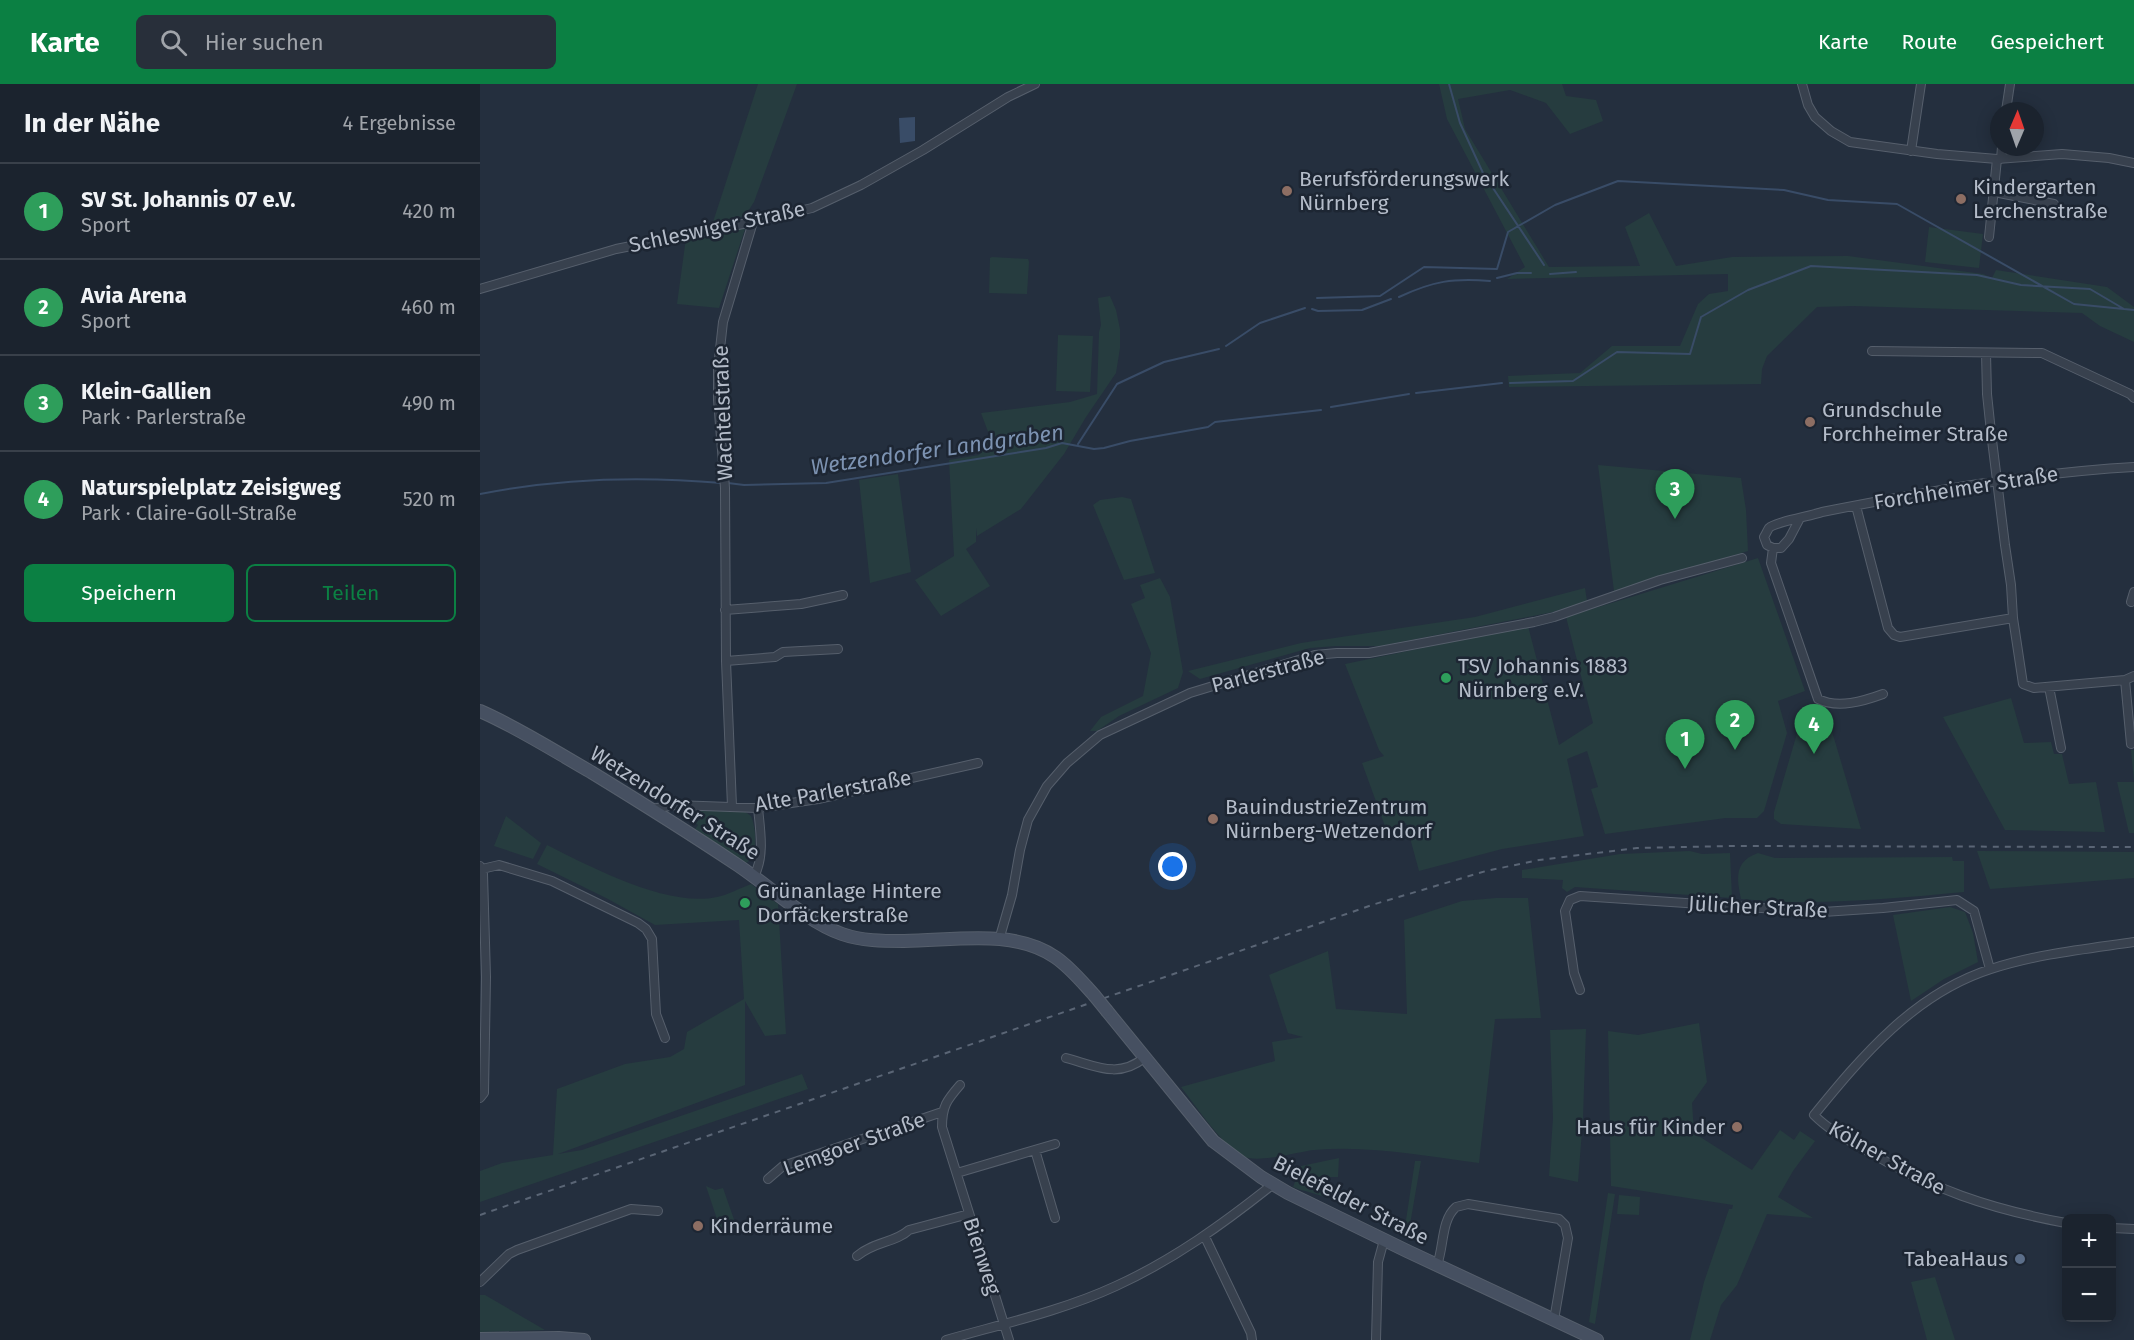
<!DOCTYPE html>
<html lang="de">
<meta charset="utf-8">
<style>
:root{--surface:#1b232e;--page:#282f3a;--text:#f1f3f6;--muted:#a0a4aa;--line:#39404a;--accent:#0b8043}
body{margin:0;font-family:"Fira Sans",sans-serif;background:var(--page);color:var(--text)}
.controls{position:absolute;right:18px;bottom:18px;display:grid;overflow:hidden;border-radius:9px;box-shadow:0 3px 15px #0003}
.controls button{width:54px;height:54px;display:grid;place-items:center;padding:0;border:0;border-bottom:2px solid var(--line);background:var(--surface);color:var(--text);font:30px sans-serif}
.compass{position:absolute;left:1510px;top:18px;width:54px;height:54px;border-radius:50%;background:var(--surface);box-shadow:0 3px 15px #0003;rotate:2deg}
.you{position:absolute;left:693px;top:783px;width:21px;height:21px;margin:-15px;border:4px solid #fff;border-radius:50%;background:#1a73e8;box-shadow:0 0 0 9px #1a73e833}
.badge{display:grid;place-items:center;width:39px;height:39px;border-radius:50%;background:var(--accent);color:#fff;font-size:20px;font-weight:700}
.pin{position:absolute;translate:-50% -50px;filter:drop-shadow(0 2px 3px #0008)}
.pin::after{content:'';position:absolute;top:32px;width:21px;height:18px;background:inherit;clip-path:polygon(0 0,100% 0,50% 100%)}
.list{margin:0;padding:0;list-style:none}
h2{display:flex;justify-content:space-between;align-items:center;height:78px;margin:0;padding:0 24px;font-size:26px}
h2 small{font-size:20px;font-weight:400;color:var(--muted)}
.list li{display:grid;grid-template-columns:39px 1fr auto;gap:18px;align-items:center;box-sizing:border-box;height:96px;padding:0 24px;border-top:2px solid var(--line)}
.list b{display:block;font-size:22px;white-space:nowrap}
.list p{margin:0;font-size:20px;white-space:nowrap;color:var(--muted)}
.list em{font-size:20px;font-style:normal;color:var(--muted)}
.actions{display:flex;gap:12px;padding:18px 24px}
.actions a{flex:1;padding:14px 0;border:2px solid var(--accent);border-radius:9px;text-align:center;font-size:21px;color:var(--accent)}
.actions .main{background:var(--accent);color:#fff}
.icon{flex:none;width:33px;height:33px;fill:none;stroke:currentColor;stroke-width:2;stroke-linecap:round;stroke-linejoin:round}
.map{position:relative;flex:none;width:1654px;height:1256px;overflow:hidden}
header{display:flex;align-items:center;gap:36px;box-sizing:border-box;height:84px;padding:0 30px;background:var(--accent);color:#fff}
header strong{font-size:28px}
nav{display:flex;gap:33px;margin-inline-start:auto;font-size:21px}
.search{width:420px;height:54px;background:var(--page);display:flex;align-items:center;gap:15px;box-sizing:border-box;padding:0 21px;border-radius:9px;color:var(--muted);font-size:22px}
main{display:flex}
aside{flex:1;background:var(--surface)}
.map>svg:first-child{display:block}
</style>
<header>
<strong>Karte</strong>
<div class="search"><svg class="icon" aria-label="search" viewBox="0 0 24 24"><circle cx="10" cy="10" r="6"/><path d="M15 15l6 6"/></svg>Hier suchen</div>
<nav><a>Karte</a><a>Route</a><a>Gespeichert</a></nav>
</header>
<main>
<aside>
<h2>In der Nähe<small>4 Ergebnisse</small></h2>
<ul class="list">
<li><span class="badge" style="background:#2e9e5b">1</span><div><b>SV St. Johannis 07 e.V.</b><p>Sport</p></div><em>420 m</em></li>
<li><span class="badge" style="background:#2e9e5b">2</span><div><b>Avia Arena</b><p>Sport</p></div><em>460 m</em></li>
<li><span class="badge" style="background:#2e9e5b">3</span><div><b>Klein-Gallien</b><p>Park · Parlerstraße</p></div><em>490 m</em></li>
<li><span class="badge" style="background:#2e9e5b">4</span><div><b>Naturspielplatz Zeisigweg</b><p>Park · Claire-Goll-Straße</p></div><em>520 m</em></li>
</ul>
<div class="actions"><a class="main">Speichern</a><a>Teilen</a></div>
</aside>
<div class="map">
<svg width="1654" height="1256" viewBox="0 0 1654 1256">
<rect width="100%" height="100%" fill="#242f3e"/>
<path fill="#263c3f" d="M278,0H317L274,118L265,132L233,138Z
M959,0H1082L1086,12L1116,16L1123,37L1090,50L1066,19L1030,6L978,15L985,45L1069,183L1160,182L1145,143L1169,129L1196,182L1252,173L1368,172L1503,190L1512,194L1516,186L1627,203L1654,223V258L1620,242L1602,229L1373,222L1337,223L1287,272L1282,285L1281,300L1029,303L1028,292L1100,289L1132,262H1200L1218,220L1229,210L1248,207V190L1027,195L1045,183L967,35Z
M266,142L239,224L197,220L206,154Z
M1449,143L1503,150L1499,184L1445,178Z
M512,173L548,175L549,178L547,210L509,209L510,174Z
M630,212L636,226L640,245V264L636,289L606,333L584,370L541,425L497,452L496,444V458L486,465L510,502L461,532L435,496L474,472L469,376L499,371L510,353L501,329L590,318L617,310L619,248L621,241L618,214Z
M578,251L613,252L610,308L576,307Z
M1118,381L1261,394L1266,426L1268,467L1134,507Z
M418,390L431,488L390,499L379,396Z
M642,413L651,415L675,489L644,496L613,421L620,416Z
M1278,474L1325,607L1298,617L1307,649L1284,727L1277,734H1246L1125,750L1111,705L1118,703L1107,667L1087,675L1104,752L1022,765L939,787L926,739L906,745L882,679L904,672L899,666L865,580L1048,542L1079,661L1113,639L1086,533Z
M680,494L690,513L703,588L698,604L639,632L617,647H610L621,633L663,612L671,569L651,520L665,514L660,501Z
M1105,504L1107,517L1073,528L901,562H856L830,564L720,595L708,587L821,559L995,533Z
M1531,614L1544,659L1571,658L1574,670H1582L1589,700L1616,698L1625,748L1525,746L1463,633Z
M1329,623L1345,624L1381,745L1301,740L1294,735V728L1318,646Z
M1651,666H1654V749H1649L1637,698H1654Z
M220,726L264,727L271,732C276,743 279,773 266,779L215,745L218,741L214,738L220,736Z
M26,732L61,759L53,775L14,762Z
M67,761C111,783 188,824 237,813C248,811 260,804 271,800L298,820L306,950L285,952L265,917V1001L78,1070L102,1066L322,990L328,1005L0,1118V1087L22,1079L73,1071L77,1005L145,980L190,973L204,965L207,948L264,915L259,836L175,841L128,815L57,780Z
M1210,767L1222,770L1250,769L1252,814L1095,803L1087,808L1082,804L1083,796L1042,794V786L1140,770Z
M1497,767L1654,768V794L1510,805Z
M1278,769L1295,774L1472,773L1473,777H1484V808C1409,815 1336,822 1261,815C1256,793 1255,777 1278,769Z
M1016,814H1048L1061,934L1015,935L999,1079C944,1072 890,1061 834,1066C816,1068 778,1080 762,1072C742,1061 716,1022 701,1003L795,977L792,958L823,953L808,949L789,891L848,867L856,925L927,930L924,836L982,817Z
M1470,823L1485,828L1493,849L1498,878L1464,895L1431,917L1413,831Z
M1219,939L1227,998L1212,1019L1214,1049L1272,1086L1300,1046L1314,1056L1320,1047L1335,1057L1313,1087L1298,1113L1333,1134L1287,1130L1257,1201L1241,1221L1230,1256H1210L1224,1198L1249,1125H1252L1253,1121L1131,1102L1128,947L1158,951Z
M1106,945L1103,1034L1098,1098L1069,1092L1073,1034L1070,946Z
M859,1074L858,1093H850L847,1114C836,1109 825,1108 813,1103L821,1082Z
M935,1077H941L928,1152L924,1149Z
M226,1102L235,1106L243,1104L257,1144L242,1150Z
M1128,1109L1135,1110L1115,1240L1109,1238Z
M1139,1111L1160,1113L1159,1131L1137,1130Z
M1455,1193L1475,1256H1447L1431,1198Z
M0,1211H5L65,1246L0,1248Z"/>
<path fill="#394c67" d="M435,33V57L420,59L419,34Z"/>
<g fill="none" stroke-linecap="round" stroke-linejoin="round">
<path stroke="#394c67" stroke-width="2" d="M969,0L980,39L1003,89L1064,181
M1070,190L1096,188
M1017,194L1037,189H1051
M919,213C953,197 973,194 1010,197
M837,214L900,212L944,183L1017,185L1028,148L1075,121L1138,97L1304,106L1348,116L1417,120L1594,220L1654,226
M832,225L838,227L882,226L911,215
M746,262L780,239L825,224
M1030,299L1093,297L1137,268L1210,270L1221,233L1268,206L1331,182L1497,191L1541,201L1610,205L1644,225
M936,309L1022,299
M851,323L929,310
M598,360L637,300L684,278L739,265
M248,399L264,401L346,399L566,364L582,359L614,365L624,364L650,357L728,343L735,338L841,326
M0,410C80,394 162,392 242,399"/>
<defs>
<path id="street" d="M1322,0L1328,21L1335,33L1351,47L1370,58L1457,70L1517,75L1582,70L1629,74L1654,79
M1526,27L1530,0
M1431,67L1441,0
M1521,75L1522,63
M1514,108L1574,120
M1509,153L1517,75
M0,205L136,165L273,138L332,124L381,101L443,66L528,13L555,0
M1392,267L1562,269L1650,310L1654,314
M1506,269L1507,310L1511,348L1525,461L1531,501L1533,534L1543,600L1554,604L1645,596
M1376,422L1408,544L1414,551L1420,553L1533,534
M1319,436L1309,455L1301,464H1293L1287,461L1284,453C1286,450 1287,447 1289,444C1295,438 1331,432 1342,428C1444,408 1549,389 1654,383
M1293,464L1291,479L1338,615C1358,625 1384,617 1403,610
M1651,518L1654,508
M245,526L321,520L363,511
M246,577L295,573L303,568L358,565
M1569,603L1581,664
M1651,660L1645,596L1654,592
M252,722L246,577L245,404L238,316V283L243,238L273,138
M172,725L195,721L278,724L338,715L498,679
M0,782L3,790L6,893L4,1009L0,1014
M2,785L19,781L72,797L158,839L166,845L172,855L176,930L185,954
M274,792C285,773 280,745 278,724
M519,856L532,811L540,766L548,736L567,702L587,679L620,651L710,609L835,571L857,569H889L1054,538L1074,533L1180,496L1262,474
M1100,906L1094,889L1085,827L1090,816L1100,812L1343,828L1403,824L1477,816L1494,827L1510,885
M586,974C616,982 638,995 664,974
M480,1001C467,1016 462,1022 462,1043L529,1256
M555,1066L575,1134
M477,1089L575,1060
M288,1095L303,1082L462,1028
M1586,1139C1510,1125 1451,1105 1384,1065C1366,1055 1349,1046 1334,1031C1382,972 1435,909 1511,885C1557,870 1606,865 1654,858
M1632,1144L1654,1145
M725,1153L771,1249L772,1256
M377,1172C395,1157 415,1159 429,1146L489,1130
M957,1181C964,1163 961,1136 976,1123L988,1120L1079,1135L1085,1141L1088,1154L1074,1236
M0,1198L29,1170L37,1166L151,1125L178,1127
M466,1256C522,1240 582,1227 636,1202C693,1176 743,1140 792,1101
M896,1256L898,1178L904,1156"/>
<path id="secondary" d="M0,627C39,644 74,667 111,688C160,718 208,748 256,780C288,801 327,838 362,850C382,857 403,857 424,857C472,857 533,844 575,873C590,883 602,898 614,911
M627,927L733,1057L781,1093L808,1109L927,1167L1117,1256
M0,1255L79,1254L104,1256"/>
</defs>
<use href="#street" stroke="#565f6c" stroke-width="10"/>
<use href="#secondary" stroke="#565f6c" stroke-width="14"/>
<use href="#street" stroke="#38414e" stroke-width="8"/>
<use href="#secondary" stroke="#465061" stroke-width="12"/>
<path stroke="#5a6575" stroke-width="2" stroke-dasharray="6 6" stroke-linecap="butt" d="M0,1131L895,820L1006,787L1059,776L1157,764L1254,762L1654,763"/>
<defs>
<path id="secondary-bridge" d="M614,911L627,927"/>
</defs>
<use href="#secondary-bridge" stroke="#565f6c" stroke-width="14" stroke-linecap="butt"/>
<use href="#secondary-bridge" stroke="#465061" stroke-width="12"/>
</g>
<g fill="#8d6e63" stroke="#1d2633" stroke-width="2">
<circle cx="807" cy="107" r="6"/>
<circle cx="1481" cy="115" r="6"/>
<circle cx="1330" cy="338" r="6"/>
<circle cx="733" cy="735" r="6"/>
<circle cx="1257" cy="1043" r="6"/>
<circle cx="218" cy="1142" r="6"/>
</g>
<g fill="#2e9e5b" stroke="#1d2633" stroke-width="2">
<circle cx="966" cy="594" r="6"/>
<circle cx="265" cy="819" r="6"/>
</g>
<circle fill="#5c6f8a" stroke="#1d2633" stroke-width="2" cx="1540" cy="1175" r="6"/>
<g text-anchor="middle" stroke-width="5" stroke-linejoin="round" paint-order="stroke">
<g font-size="21" fill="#b4bcc9" stroke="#1d2633" text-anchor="start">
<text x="819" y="102">Berufsförderungswerk<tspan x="819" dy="24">Nürnberg</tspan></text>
<text x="1493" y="110">Kindergarten<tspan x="1493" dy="24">Lerchenstraße</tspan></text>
<text x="1342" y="333">Grundschule<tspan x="1342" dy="24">Forchheimer Straße</tspan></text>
<text x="978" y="589">TSV Johannis 1883<tspan x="978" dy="24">Nürnberg e.V.</tspan></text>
<text x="745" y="730">BauindustrieZentrum<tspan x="745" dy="24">Nürnberg-Wetzendorf</tspan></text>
<text x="277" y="814">Grünanlage Hintere<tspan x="277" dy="24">Dorfäckerstraße</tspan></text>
<text x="1245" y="1050" text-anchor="end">Haus für Kinder</text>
<text x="230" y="1149">Kinderräume</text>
<text x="1528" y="1182" text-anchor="end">TabeaHaus</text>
</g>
<g font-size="21" fill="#b4bcc9" stroke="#1d2633">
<text transform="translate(237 143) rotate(-12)" y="7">Schleswiger Straße</text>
<text transform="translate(243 329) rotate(-92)" y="7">Wachtelstraße</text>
<text transform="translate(1486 404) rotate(-9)" y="7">Forchheimer Straße</text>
<text transform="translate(788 587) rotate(-15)" y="7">Parlerstraße</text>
<text transform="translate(353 707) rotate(-10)" y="7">Alte Parlerstraße</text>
<text transform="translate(195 719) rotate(32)" y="7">Wetzendorfer Straße</text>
<text transform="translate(1278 823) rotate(3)" y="7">Jülicher Straße</text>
<text transform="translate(374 1060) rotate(-20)" y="7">Lemgoer Straße</text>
<text transform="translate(1407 1074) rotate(29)" y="7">Kölner Straße</text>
<text transform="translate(871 1116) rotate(27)" y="7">Bielefelder Straße</text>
<text transform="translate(502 1172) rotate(72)" y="7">Bienweg</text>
</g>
<g font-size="22" font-style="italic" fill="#7c92b1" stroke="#1d2633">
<text transform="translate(457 365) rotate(-8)" y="8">Wetzendorfer Landgraben</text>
</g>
</g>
</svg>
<div class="controls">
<button>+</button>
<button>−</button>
</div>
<svg class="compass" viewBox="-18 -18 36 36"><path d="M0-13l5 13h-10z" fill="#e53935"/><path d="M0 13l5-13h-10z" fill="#a0a4aa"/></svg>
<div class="you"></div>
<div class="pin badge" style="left:1205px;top:685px;background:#2e9e5b">1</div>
<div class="pin badge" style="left:1255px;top:666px;background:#2e9e5b">2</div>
<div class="pin badge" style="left:1195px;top:435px;background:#2e9e5b">3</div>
<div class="pin badge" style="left:1334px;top:670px;background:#2e9e5b">4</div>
</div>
</main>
